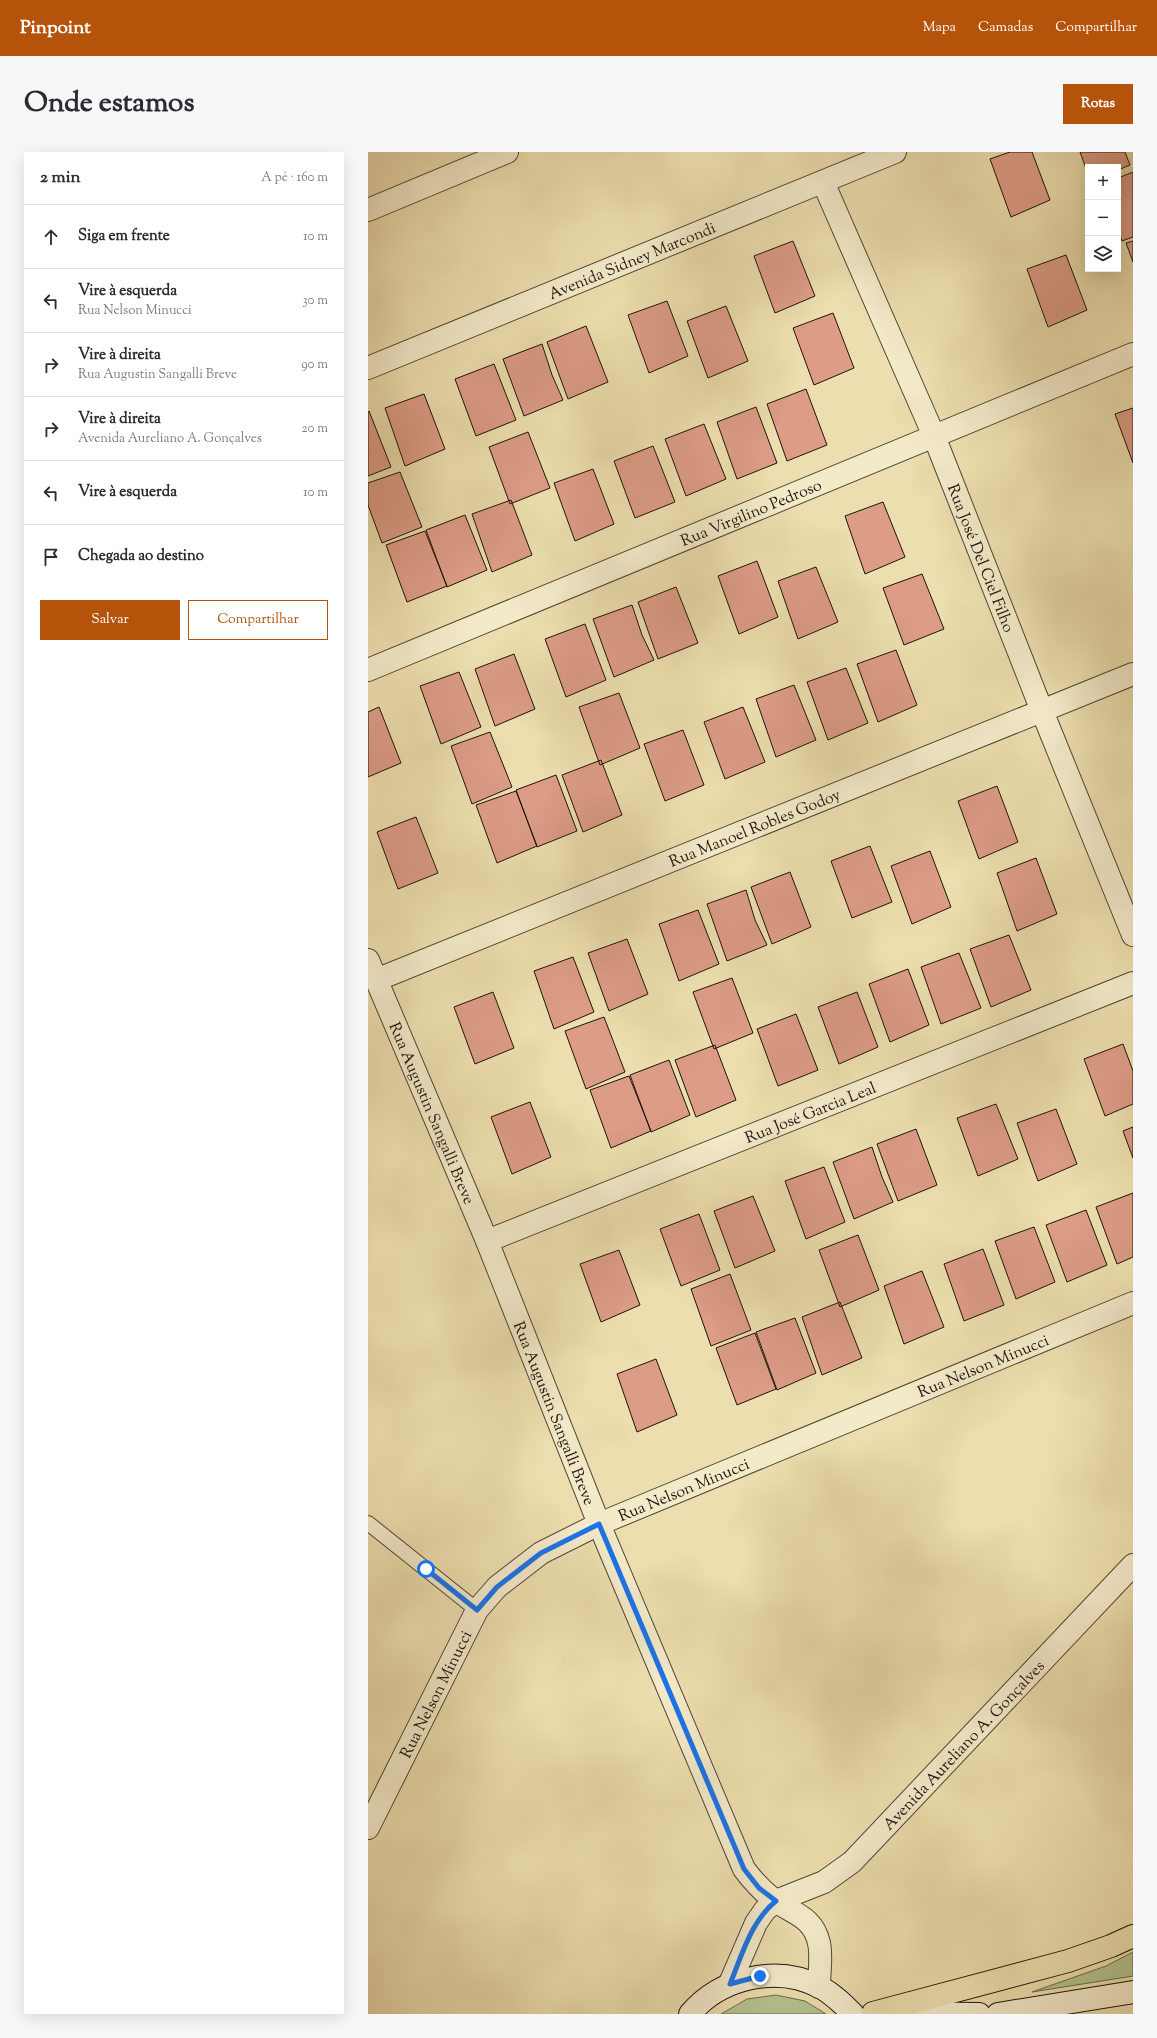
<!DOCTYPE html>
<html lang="pt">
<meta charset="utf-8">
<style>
:root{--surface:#fff;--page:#f7f7f7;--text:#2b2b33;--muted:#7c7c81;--line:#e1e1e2;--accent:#b45309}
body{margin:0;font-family:"Sorts Mill Goudy",serif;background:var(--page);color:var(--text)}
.controls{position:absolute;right:12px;top:12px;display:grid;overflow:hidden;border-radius:0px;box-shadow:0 4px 16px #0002}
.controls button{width:36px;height:36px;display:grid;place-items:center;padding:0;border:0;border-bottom:1px solid var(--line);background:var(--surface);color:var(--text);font:20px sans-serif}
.stop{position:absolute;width:12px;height:12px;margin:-9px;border:3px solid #1a73e8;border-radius:50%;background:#fff}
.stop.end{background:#1a73e8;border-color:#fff;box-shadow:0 1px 4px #0008}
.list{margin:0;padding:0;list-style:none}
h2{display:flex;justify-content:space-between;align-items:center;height:52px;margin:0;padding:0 16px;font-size:17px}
h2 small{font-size:13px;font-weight:400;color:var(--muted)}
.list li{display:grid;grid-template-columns:26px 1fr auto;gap:12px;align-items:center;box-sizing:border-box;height:64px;padding:0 16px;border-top:1px solid var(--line)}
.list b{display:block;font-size:15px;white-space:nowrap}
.list p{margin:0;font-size:13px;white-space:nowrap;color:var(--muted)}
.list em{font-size:13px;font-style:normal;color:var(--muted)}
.actions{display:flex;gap:8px;padding:12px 16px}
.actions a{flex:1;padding:9px 0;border:1px solid var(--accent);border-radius:0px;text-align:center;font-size:14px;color:var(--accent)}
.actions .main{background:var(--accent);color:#fff}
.icon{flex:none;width:22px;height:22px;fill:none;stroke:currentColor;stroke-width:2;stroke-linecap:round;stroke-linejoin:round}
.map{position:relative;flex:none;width:765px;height:1862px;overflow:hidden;border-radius:0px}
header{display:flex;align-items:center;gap:24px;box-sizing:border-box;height:56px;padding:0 20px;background:var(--accent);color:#fff}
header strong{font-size:19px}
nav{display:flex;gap:22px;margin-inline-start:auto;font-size:14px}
.intro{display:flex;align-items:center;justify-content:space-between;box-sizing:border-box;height:96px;padding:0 24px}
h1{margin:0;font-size:28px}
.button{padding:10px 18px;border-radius:0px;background:var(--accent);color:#fff;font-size:14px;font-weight:700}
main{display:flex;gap:24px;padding:0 24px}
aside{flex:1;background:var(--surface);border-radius:0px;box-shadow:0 4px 16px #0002}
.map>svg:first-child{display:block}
</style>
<header>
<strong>Pinpoint</strong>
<nav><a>Mapa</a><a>Camadas</a><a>Compartilhar</a></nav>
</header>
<div class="intro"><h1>Onde estamos</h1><a class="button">Rotas</a></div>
<main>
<aside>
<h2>2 min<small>A pé · 160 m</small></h2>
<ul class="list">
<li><svg class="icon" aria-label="ahead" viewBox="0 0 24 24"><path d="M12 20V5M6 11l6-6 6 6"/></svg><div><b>Siga em frente</b></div><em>10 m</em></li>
<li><svg class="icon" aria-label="left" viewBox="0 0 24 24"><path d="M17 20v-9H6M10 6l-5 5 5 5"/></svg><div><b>Vire à esquerda</b><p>Rua Nelson Minucci</p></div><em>30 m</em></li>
<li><svg class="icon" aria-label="right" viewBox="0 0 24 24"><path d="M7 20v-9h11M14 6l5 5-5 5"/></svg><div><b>Vire à direita</b><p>Rua Augustin Sangalli Breve</p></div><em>90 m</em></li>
<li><svg class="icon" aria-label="right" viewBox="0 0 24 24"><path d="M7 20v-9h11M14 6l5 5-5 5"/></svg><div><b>Vire à direita</b><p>Avenida Aureliano A. Gonçalves</p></div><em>20 m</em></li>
<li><svg class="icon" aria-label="left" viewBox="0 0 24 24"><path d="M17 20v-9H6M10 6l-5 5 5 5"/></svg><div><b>Vire à esquerda</b></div><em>10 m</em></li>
<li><svg class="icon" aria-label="arrive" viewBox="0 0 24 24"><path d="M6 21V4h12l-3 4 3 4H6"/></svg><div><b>Chegada ao destino</b></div></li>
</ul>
<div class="actions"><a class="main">Salvar</a><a>Compartilhar</a></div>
</aside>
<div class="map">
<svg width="765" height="1862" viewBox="0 0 765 1862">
<rect width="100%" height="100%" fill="#ecdeae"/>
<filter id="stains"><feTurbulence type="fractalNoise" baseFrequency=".005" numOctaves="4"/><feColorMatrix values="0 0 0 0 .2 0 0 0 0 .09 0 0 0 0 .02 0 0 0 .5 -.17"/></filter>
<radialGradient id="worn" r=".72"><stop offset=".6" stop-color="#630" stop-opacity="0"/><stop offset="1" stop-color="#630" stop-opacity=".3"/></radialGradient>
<path fill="#b3c28e" stroke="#686b4c" d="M765,1800V1824L664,1840L738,1814Z
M408,1843L437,1849L458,1862H353L379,1847Z"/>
<path fill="#dc9c86" stroke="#1d140b" d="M642,0H664L682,48L643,65L622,7Z
M712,0H757L762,13L750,18V15H720V22Z
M765,20V85L754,89L750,79V26Z
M425,89L447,144L407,161L386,104Z
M765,89V110L758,91Z
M698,103L719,158L680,175L659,117Z
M299,149L320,204L281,221L260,163Z
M358,154L380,209L340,226L319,169Z
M465,161L486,216L446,233L425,176Z
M218,174L240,230L200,247L179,190Z
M174,192L184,223L195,248L156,264L135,207Z
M126,212L148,268L108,284L87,227Z
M438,237L459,293L419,309L399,252Z
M56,242L77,297L37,314L17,256Z
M388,255L409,311L369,327L349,270Z
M765,256V311L747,262Z
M1,259L23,315L0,324V260Z
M336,272L358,327L318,344L297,287Z
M160,280L182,336L142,352L121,295Z
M285,294L307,350L267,366L246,309Z
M225,317L246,372L207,389L186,331Z
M32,320L54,375L14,391L0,353V331Z
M143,348L164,403L124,420L104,362Z
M515,350L537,405L497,422L477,364Z
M97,363L119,418L79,435L58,378Z
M57,379L79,434L39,450L18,393Z
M389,409L410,465L371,482L350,424Z
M448,415L470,470L430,487L410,429Z
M554,422L576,477L536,493L515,436Z
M308,435L330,491L290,507L270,450Z
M264,453L274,483L286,508L246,525L225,467Z
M217,472L238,528L198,545L177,487Z
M528,498L549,553L510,570L489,512Z
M146,502L167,557L127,574L107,517Z
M478,516L500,571L460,588L439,530Z
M91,520L113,575L73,592L52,534Z
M426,533L448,588L408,605L388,547Z
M251,541L272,596L232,613L211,555Z
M11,555L33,611L0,625V560Z
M375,555L397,610L357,627L336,570Z
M315,578L336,633L297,649L276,592Z
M122,580L144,635L104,652L83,594Z
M233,608L254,663L215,680L194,623Z
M188,623L209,679L169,695L148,638Z
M629,634L650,690L611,707L590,649Z
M148,639L169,694L129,711L108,653Z
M48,665L70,721L30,737L9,680Z
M502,694L524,750L484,766L463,709Z
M562,699L583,755L544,772L523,714Z
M668,706L689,762L649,779L629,721Z
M422,720L443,775L404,792L383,735Z
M378,738L387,768L399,793L359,809L339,752Z
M330,758L351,812L311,829L291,772Z
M641,783L663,838L623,855L602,797Z
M259,787L280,842L241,859L220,801Z
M591,801L613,856L573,872L553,815Z
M205,805L226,860L186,877L166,819Z
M540,817L561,873L522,890L501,832Z
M364,826L385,881L346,897L325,840Z
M125,840L146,896L107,912L86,855Z
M489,840L510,895L471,912L450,855Z
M428,862L450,918L410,934L389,877Z
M236,865L257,920L218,937L197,879Z
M755,892L765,919V952L737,964L716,907Z
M347,893L368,948L328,965L307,908Z
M301,908L322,963L283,980L262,923Z
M261,924L283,979L243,996L222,938Z
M162,950L183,1005L144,1022L123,965Z
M628,952L650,1007L610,1024L589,966Z
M688,957L709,1012L670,1029L649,971Z
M765,975V1006L755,979Z
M548,977L569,1033L530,1049L509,992Z
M504,995L514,1025L525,1050L486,1067L465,1010Z
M456,1015L477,1070L438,1087L417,1029Z
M765,1041V1105L749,1112L728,1055Z
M385,1044L407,1099L367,1116L346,1059Z
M718,1058L739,1113L699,1130L678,1073Z
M331,1062L352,1118L313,1134L292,1077Z
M666,1075L687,1130L648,1147L627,1089Z
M490,1083L511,1138L472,1155L451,1098Z
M615,1097L636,1153L596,1169L576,1112Z
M251,1098L272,1153L233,1170L212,1112Z
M554,1119L576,1175L536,1192L516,1134Z
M362,1122L383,1178L343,1194L323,1137Z
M472,1150L494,1206L454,1223L434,1165Z
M427,1166L448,1221L409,1238L388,1180Z
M387,1181L408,1237L369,1253L348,1196Z
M288,1207L309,1263L269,1280L249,1222Z"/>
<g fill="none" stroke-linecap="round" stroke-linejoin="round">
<defs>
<path id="service" d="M0,1371L109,1458"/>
<g id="minor">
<path id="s1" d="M455,30L566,284L674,559L765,783"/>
<path d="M0,58L139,0"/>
<path id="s2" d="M0,216L527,0"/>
<path id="s3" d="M0,518L765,202"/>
<path id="s4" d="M0,808L119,1089L231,1372L376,1717C385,1729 394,1739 406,1748C425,1762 445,1764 451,1791C454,1805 451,1821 451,1835"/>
<path id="s5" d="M8,828L765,522"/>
<path id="s6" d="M119,1089L765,831"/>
<path id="s7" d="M0,1676L109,1458L129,1435L173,1401L231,1372L765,1151"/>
<path id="s8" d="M362,1831L388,1771L397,1758L408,1749L456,1730L484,1710L765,1413"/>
</g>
<path id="secondary" d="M516,1861L611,1862
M322,1862C352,1826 409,1812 452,1835C465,1842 475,1852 485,1862
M630,1862L765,1840"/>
<path id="trunk" d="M505,1861L700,1809L743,1794L765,1784"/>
</defs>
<use href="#service" stroke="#514634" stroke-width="16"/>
<use href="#minor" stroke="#514634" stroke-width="24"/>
<use href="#secondary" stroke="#1d140b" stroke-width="24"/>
<use href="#trunk" stroke="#1d140b" stroke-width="24"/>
<use href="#service" stroke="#f3eaca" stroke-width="14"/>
<use href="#minor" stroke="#f3eaca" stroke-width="22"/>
<use href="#secondary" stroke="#f3eaca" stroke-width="22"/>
<use href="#trunk" stroke="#ecdeae" stroke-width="22"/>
</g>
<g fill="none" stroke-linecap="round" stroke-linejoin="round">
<path stroke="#1a73e8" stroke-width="5" d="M58,1417L109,1458L129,1435L173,1401L231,1372L376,1717L391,1736L408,1749C383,1769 374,1803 362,1832L392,1824"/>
</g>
<g text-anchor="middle" stroke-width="3" stroke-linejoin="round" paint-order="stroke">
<g font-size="16" fill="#1d140b" stroke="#f3eaca">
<text dy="6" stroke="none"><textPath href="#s2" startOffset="285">Avenida Sidney Marcondi</textPath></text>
<text dy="6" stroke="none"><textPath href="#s3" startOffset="414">Rua Virgilino Pedroso</textPath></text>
<text dy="6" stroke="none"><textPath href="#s1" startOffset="408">Rua José Del Ciel Filho</textPath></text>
<text dy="6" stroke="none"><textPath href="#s5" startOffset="408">Rua Manoel Robles Godoy</textPath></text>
<text dy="6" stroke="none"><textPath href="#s6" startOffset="348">Rua José Garcia Leal</textPath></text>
<text dy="6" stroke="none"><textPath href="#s4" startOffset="166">Rua Augustin Sangalli Breve</textPath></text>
<text dy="6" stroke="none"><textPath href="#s7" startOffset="810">Rua Nelson Minucci</textPath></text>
<text dy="6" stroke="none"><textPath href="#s4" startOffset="490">Rua Augustin Sangalli Breve</textPath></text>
<text dy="6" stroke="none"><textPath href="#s7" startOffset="486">Rua Nelson Minucci</textPath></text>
<text dy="6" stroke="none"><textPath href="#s7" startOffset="150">Rua Nelson Minucci</textPath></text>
<text dy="6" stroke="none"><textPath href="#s8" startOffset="343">Avenida Aureliano A. Gonçalves</textPath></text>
</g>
</g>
<rect width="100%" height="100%" filter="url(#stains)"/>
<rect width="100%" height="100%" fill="url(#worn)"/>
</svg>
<div class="controls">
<button>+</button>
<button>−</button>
<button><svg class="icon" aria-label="layers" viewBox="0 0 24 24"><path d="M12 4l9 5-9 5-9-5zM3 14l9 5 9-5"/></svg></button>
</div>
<div class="stop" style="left:58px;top:1417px"></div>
<div class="stop end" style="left:392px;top:1824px"></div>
</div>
</main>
